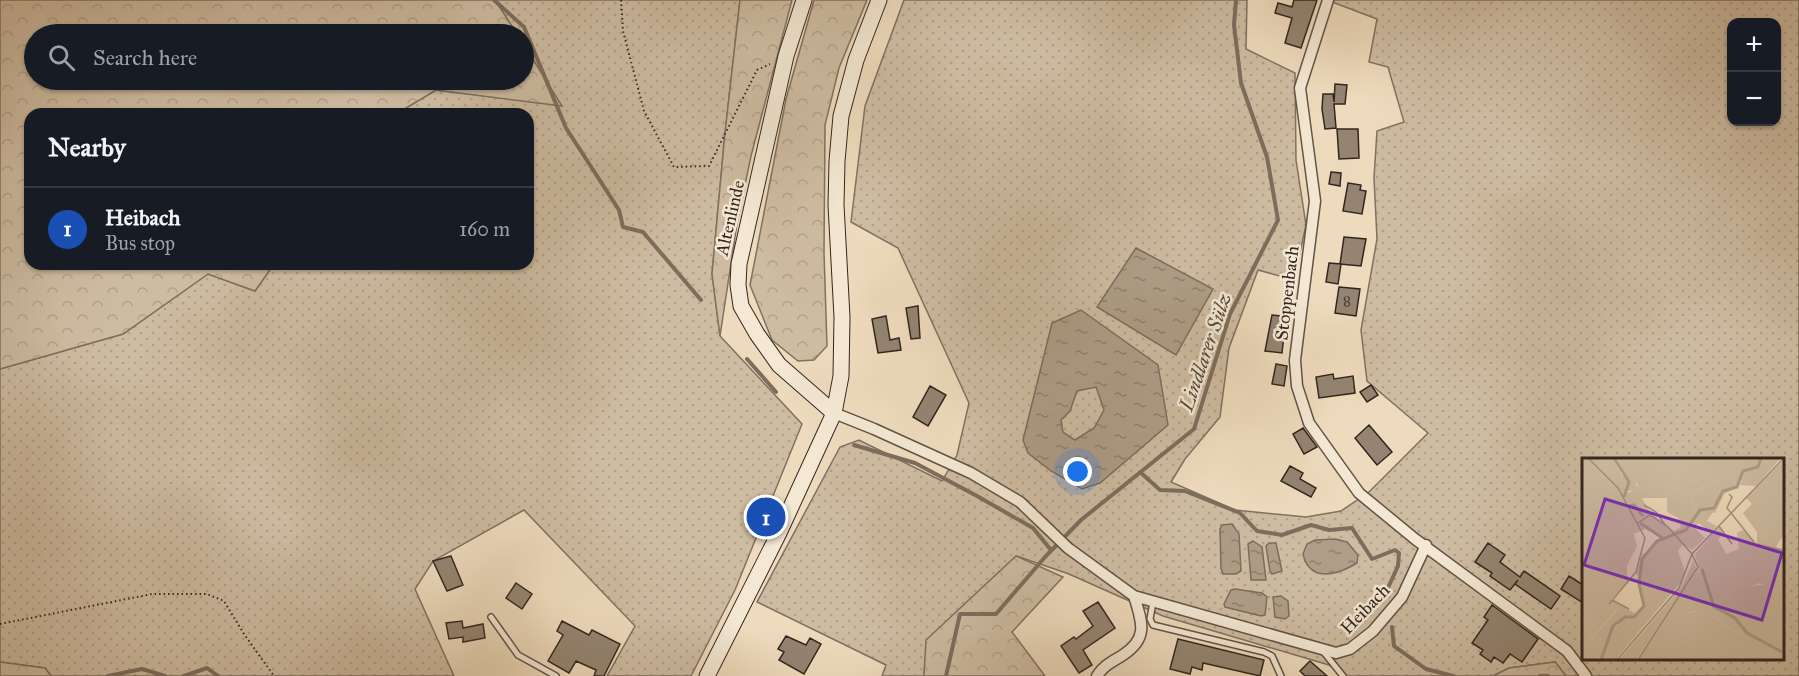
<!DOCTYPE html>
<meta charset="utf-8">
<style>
:root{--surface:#171b24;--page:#242831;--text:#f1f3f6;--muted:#9ea1a6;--line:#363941;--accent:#ea580c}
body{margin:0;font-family:"IM FELL Great Primer",serif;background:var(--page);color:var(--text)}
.controls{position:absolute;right:18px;top:18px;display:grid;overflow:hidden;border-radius:12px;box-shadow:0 2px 4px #0004}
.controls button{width:54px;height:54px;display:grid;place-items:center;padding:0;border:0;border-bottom:2px solid var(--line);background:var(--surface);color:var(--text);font:30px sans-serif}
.you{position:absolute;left:1078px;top:472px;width:21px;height:21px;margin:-15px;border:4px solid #fff;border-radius:50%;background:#1a73e8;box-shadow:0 0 0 9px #1a73e833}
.badge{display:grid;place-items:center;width:39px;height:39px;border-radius:50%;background:var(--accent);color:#fff;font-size:20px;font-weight:700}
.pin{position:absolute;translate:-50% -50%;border:3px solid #fff;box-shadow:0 2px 6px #0006}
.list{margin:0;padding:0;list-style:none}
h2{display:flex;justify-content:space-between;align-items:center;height:78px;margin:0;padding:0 24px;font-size:26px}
h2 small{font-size:20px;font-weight:400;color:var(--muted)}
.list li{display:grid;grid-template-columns:39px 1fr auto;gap:18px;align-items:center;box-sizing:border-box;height:84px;padding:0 24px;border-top:2px solid var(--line)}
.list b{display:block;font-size:22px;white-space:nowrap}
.list p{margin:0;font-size:20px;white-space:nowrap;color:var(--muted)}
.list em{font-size:20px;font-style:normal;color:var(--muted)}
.icon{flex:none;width:33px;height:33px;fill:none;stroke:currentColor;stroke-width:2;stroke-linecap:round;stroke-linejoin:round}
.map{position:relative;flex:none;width:1799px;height:676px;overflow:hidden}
.search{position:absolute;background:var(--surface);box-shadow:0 2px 4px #0004;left:24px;top:24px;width:510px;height:66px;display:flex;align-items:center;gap:15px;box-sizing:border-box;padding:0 21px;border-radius:33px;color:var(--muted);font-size:22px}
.panel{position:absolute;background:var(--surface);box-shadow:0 2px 4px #0004;left:24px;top:108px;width:510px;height:162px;border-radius:18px}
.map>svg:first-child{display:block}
</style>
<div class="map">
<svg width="1799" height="676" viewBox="0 0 1799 676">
<defs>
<pattern id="grass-dots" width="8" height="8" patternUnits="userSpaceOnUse" patternTransform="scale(1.5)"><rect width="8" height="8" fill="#cebca2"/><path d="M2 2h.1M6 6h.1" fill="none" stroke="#b1a18b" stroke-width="1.8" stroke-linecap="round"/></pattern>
<pattern id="forest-crowns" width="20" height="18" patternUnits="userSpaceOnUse" patternTransform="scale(1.5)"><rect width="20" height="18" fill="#cebca2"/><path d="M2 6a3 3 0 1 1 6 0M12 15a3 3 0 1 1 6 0" fill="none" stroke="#b1a18b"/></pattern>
<pattern id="water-ripples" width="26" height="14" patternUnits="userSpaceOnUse" patternTransform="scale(1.5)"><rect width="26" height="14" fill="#ae9d87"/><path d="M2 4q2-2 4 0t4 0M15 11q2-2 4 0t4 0" fill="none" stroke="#8e806e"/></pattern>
</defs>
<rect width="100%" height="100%" fill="#eedbbd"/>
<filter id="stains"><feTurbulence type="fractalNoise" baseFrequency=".00333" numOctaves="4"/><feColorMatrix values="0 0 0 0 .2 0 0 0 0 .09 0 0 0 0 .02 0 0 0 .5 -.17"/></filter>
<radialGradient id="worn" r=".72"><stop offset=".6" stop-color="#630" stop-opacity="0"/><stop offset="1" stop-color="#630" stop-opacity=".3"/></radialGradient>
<path fill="url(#grass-dots)" stroke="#807160" stroke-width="1.5" fill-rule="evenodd" d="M495,0H740L725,133L712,274L720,336L802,424L735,590L691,676H607L635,626L524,510L433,561L415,589L454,676H51L45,668L0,662V369L123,334L208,274L255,291L274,264H528V114H396L436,90L561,105L524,45V34H517Z
M904,0H1247L1246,49L1295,73L1296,160L1306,225L1294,280L1258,270L1229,348L1220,417L1185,459L1171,482L1235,510L1306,517L1341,511L1369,492L1428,433L1367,381L1361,330L1377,239L1374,178L1377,131L1404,122L1388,67L1369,62L1377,19L1327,0H1799V676H1566L1555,662L1509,668L1493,676H1346L1329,665L1163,616L1069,574L1017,556L927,640L924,676H882L886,665L757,602L840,447L859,440L942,481L957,455L969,403L898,248L851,222L865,106ZM1732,22H1776V122H1732ZM1583,460H1782V660H1583Z"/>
<path fill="url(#forest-crowns)" stroke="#807160" stroke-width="1.5" d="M0,0H495L517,34H34V80H524V45L562,106L436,90L396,114H30V264H274L255,291L208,274L123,334L0,369Z
M740,0H792L751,156L737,224L720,336L712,274L725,133Z
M814,0H867L839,68L825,125L824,253L827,346L814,360L798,361L772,340L750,285L786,99Z
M1016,556L1063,577L1012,632L1045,676H924L926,640Z
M0,662L45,668L51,676H0Z
M1555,662L1566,676H1493L1509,668Z"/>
<path fill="url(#water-ripples)" stroke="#7d6d5d" stroke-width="1.5" fill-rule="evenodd" d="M1136,248L1213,289L1176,355L1097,307Z
M1081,310L1158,365L1168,425L1100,483L1082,489L1051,471L1028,453L1023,440L1052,323ZM1096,387L1104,410L1094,428L1075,440L1063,432L1061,420L1070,411L1077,391Z
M1232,524L1239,534L1241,571L1236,574H1223L1221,568L1220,529L1222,525Z
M1335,539L1347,542L1358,555L1357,563C1344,571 1321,581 1309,567C1306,564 1304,558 1303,554L1307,544L1315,540Z
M1253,541L1262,547L1266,580H1251L1248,544Z
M1269,543H1276L1282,571L1272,574L1270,571L1266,546Z
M1235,589L1262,593L1267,597L1265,615L1261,616L1225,607L1224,604L1231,590Z
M1281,596L1288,601L1289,616L1285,619L1275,617L1273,597Z"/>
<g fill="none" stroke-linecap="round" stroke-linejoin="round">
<path stroke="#7d6d5d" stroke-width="4" d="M494,0L524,27L566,128L619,210L623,227L643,232L701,300
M747,359L776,392
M854,445L915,463L977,496L1033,528L1051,550
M1140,472L1160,490L1185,491L1240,513L1257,531L1282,535L1311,525L1329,530L1352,528L1372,559L1395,550L1399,553L1398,566L1387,590
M1392,627L1394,646L1426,669L1453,676
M108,676L142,669L165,676
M184,676L207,668L218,676
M946,676L960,614H996L1045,557L1081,520L1194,429L1230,314L1278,220L1267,157L1241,83L1234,25L1236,0
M1540,676H1548"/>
</g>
<path fill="#948471" stroke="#33261f" stroke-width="1.5" d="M1294,0H1317L1301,48L1285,43L1292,18L1275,13L1278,3L1292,7Z
M1335,84L1347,85L1345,104H1334L1336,128L1325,129L1322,109L1323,94H1333L1334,102Z
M1337,129H1358L1359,158L1339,159Z
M1331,172L1341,173L1340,186L1329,184Z
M1348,183L1361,185L1360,190L1366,191L1362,214L1343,211Z
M1344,237L1366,239L1361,266L1340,264Z
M1329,263L1341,264L1338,284L1326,282Z
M1339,287L1360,289L1356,316L1335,313Z
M918,306L920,338L911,339L906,308Z
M1272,315L1290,317L1288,336L1284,335L1282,353L1265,351Z
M886,316L890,340L899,338L901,350L878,353L872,319Z
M1276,364L1287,366L1284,386L1272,384Z
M1333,374L1334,379L1353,376L1355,393L1319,398L1316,377Z
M1371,385L1378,395L1367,402L1360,392Z
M930,386L946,395L928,426L913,417Z
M1369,425L1392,452L1377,465L1355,438Z
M1303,428L1317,447L1304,454L1293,434Z
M1290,466L1303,473L1300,479L1316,488L1311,497L1281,481Z
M1488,543L1505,555L1500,562L1520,577L1524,571L1560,596L1551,609L1515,584L1518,580L1510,590L1490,576L1492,573L1475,562Z
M451,556L463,585L447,591L433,561Z
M1569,576L1583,585V603L1561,589Z
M516,583L532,594L522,609L506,598Z
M1098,602L1115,628L1083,650L1092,665L1079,673L1061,646L1074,637L1076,639L1093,626L1083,611Z
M1492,605L1538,639L1522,662L1510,654L1503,663L1494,657L1491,662L1480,654L1483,650L1472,643L1488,620L1484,617Z
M462,621L463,628L483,624L485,638L463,642V637L449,639L446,623Z
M562,621L589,635L592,630L620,644L604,676H594L596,670L576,661L569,673L548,661L563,635L557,631Z
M786,636L806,645L810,638L821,644L804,674L779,660L784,652L778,649Z
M1178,639L1264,660L1260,676L1203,663L1202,670L1192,667L1190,674L1170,669Z
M1310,661L1327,676H1305L1300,671Z"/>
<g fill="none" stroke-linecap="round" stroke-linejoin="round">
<defs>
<path id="lane" d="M1153,602L1150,619L1153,625L1264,652L1272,656L1281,676
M491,617L518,655L556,676
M1322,650L1343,676"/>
<path id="street" d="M1328,0L1300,88L1315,201L1295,360L1297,386L1309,423L1359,493L1415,539L1567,651L1586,676
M834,413L874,429L971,473L1020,502L1068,548L1134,596L1336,653L1350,649L1373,631L1402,597L1426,545
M1097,676C1104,665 1112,662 1123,655C1149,638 1142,622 1134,596"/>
<path id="secondary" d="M804,0L786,56L739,264L738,285L741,306L757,334L779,365L834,413
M707,676L779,533L834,413L841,376L842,317L836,205L837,161L841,116L856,60L879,0"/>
</defs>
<use href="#lane" stroke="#625346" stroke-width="8"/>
<use href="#street" stroke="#625346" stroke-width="13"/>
<use href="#secondary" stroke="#33261f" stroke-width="17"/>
<path stroke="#33261f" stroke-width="2" stroke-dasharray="1.5 3" stroke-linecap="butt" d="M621,0L623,31L644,111L674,167L709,166L757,70L770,64
M0,624L152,594H207L224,601L244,634L274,676"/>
<use href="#lane" stroke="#f4e8d4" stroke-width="5"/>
<use href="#street" stroke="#f4e8d4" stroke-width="10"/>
<use href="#secondary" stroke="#f4e8d4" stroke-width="15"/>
</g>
<g text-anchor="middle" stroke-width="5" stroke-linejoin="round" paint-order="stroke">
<g font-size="15" fill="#4b3e34">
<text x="1347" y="306">8</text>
</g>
<g font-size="18" fill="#33261f" stroke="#f4e8d4">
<text transform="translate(730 218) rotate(-77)" y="6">Altenlinde</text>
<text transform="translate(1287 293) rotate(-83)" y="6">Stoppenbach</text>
<text transform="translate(1365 609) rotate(-46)" y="6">Heibach</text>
</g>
<g font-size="20" font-style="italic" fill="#584a3e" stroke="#f4e8d4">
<text transform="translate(1205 352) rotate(-71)" y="7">Lindlarer Sülz</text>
</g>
</g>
<g transform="translate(1582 458)">
<rect width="202" height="202" fill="#eedbbd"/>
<path d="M10,0H31L44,25L40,34L51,46L43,35L58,32L42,0H162L151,10L112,24L96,60L85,54V40H60L69,56L96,76L108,71L117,52H132L125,63L135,68L129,74L116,65L113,70L123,80L110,92L101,86L96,93L103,114L98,125L33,202H19L30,172L37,166L35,151L0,191V27H29ZM63,71L79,79L64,97L61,95L54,116L58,119L56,127L61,148L54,156L29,141L49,122L45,118V108L55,88L52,76ZM183,0H199L174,28L158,27L163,13L177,10ZM201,3L202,77L194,88L202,98V146L194,145L193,134L178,125L168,128L163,125L140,140L131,147L164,175L158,177L132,159L114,153L100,157L96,153L118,113L113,96L137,69L142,75L136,81L144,96L157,91L155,75L161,72L175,86V74L161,55L170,46L164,40ZM150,18L154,26L139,36L135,46L112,54L110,39L117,31Z" fill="#cebca2" fill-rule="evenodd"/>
<path d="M0,0H10L37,28L35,31L29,27H0ZM31,0H42L54,20V27L65,37L58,41L48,32L43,35L56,49H46L40,34L41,16ZM162,0H183L177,10L163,13L156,29L142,36L133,55L117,52L108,71L96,76L92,73L99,69L96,60L106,26L151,10ZM150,18L154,26L139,32L135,46L112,54L110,39L117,31ZM112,102L114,111L99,138L54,202H37L99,130ZM119,107L107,140L97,153L100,157L121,152L158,177L163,175L131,147L128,134L140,140L163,125L168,128L197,125L193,134L194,145L202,146V202H57ZM36,151L39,163L30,172L19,202H0V191Z" fill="#cebca2" fill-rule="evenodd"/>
<path fill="none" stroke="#ae9d87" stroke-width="3" d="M32,0L47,24L42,39M47,48L52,47L61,58M58,65L82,81M175,87L203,93M120,111L132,149L153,160L165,175L200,194M19,202L31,168L43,159H52L62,148L57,126L60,101L75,83L104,72L118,52L132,50L141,33L155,29L161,13L176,9L179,0"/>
<path fill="none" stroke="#a3937e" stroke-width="1.5" d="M6,0L36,30L63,80L54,114L27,146M147,36L150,39L145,50L172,84M62,47L74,54L84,68M56,65L68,57L86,69L110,96L116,109L56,202M137,68L150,86M30,142L47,151M35,202L97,130L110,96L202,0"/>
<path fill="#7b2cbf" fill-opacity="0.15" stroke="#7b2cbf" stroke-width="3" d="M23,41L200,95L180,162L2,107Z"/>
<rect width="202" height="202" fill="none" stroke="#33261f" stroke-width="3"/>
</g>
<rect width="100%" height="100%" filter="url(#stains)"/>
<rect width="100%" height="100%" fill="url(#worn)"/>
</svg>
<div class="controls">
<button>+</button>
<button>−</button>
</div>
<div class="you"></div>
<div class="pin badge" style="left:766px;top:517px;background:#1a4fb4">1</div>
<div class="search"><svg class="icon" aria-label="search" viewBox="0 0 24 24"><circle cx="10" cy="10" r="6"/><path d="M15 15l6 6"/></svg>Search here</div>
<section class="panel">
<h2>Nearby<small></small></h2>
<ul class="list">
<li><span class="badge" style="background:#1a4fb4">1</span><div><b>Heibach</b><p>Bus stop</p></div><em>160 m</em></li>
</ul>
</section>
</div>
